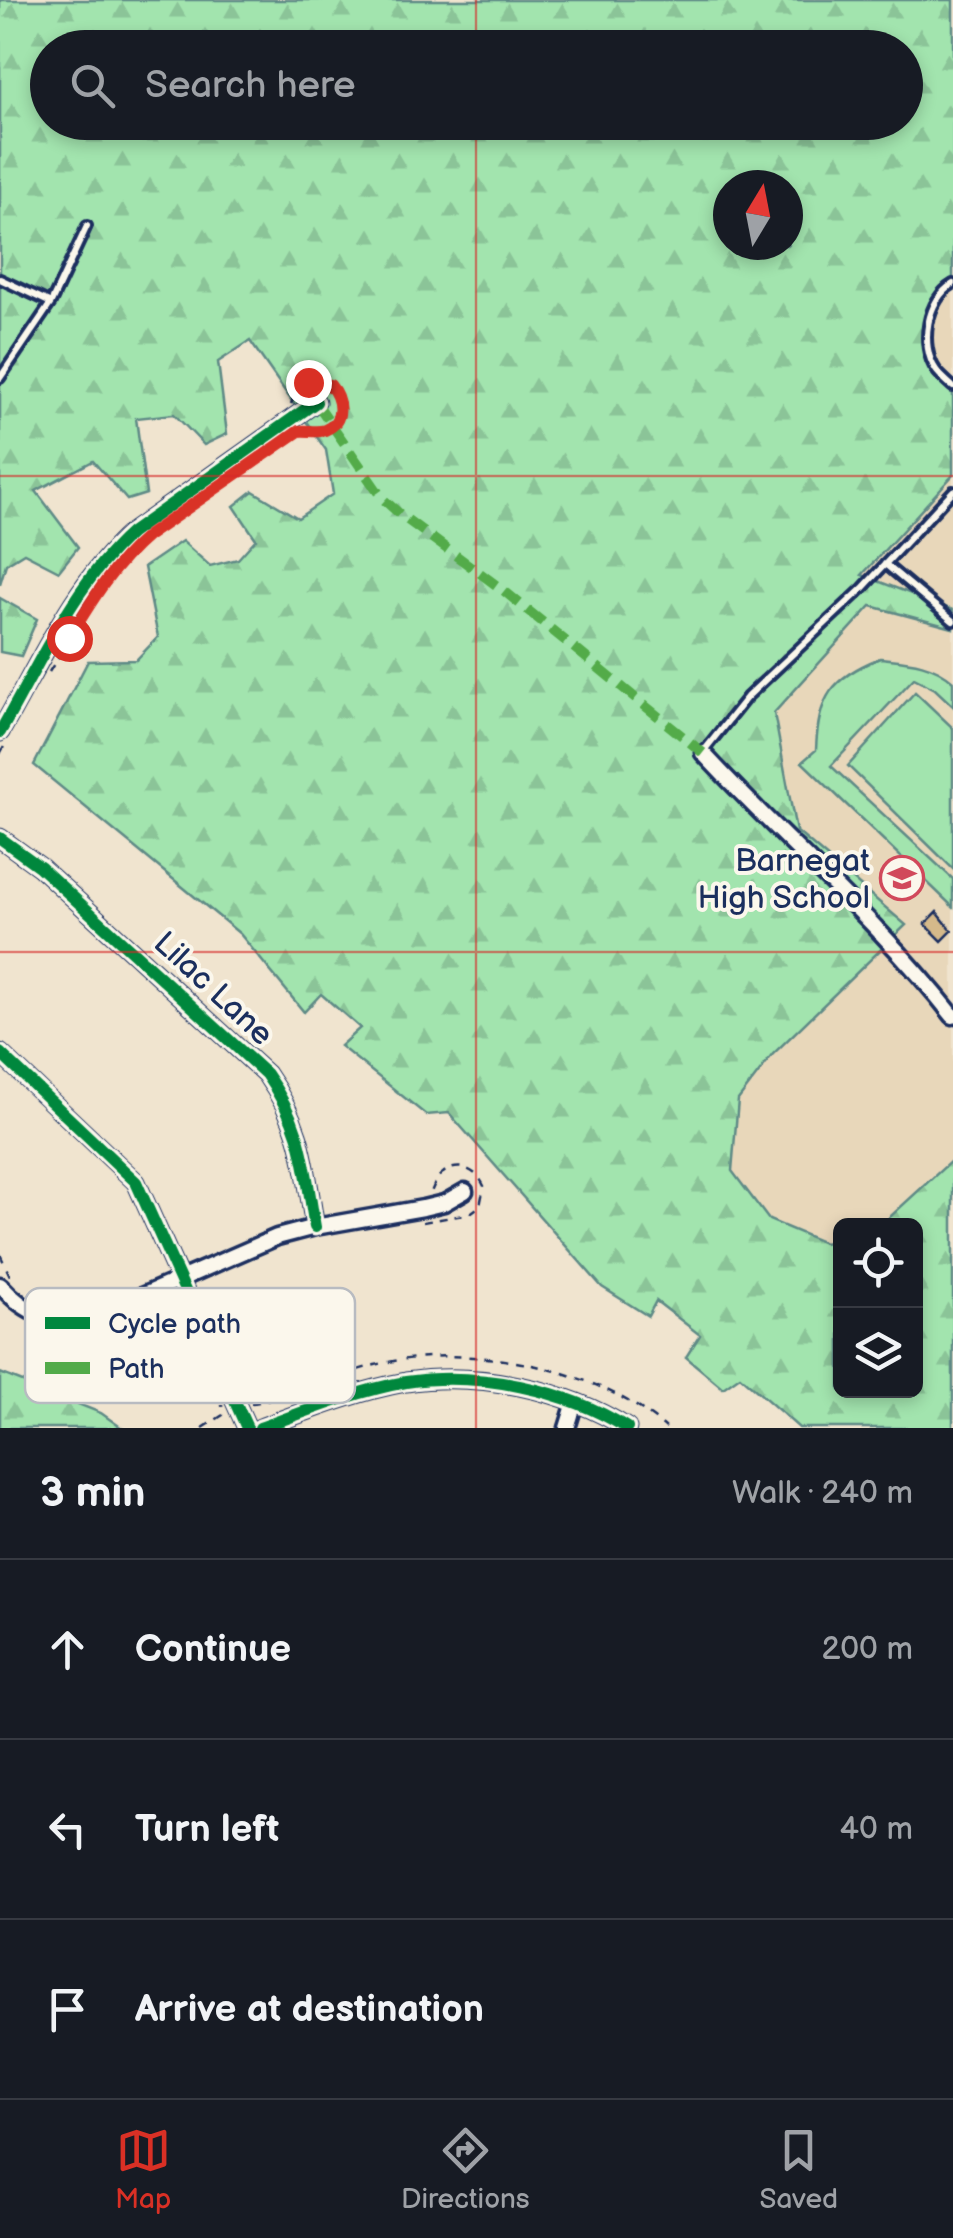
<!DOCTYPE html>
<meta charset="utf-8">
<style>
:root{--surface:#171b24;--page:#242831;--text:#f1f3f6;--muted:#9ea1a6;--line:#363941;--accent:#d93025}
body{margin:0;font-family:"Balsamiq Sans",sans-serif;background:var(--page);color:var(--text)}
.controls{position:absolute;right:30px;bottom:30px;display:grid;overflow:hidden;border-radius:15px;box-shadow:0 5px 15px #0003}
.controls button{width:90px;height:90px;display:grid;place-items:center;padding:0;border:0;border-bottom:2px solid var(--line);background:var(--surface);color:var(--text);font:50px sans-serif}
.compass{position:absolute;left:713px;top:170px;width:90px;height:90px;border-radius:50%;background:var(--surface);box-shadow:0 5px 15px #0003;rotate:10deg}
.stop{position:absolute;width:30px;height:30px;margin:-22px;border:8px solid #d93025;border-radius:50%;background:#fff}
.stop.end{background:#d93025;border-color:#fff;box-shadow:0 2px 10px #0008}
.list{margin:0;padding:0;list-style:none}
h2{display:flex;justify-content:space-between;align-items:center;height:130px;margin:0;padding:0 40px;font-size:42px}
h2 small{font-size:32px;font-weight:400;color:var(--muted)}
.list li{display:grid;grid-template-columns:65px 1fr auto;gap:30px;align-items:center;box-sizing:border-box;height:180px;padding:0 40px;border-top:2px solid var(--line)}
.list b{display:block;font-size:38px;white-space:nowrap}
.list em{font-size:32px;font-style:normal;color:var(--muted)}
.icon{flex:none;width:55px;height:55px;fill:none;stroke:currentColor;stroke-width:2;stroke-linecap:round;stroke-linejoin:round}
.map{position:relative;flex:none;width:953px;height:1428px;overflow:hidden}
.search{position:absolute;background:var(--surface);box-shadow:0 5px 15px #0003;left:30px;right:30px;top:30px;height:110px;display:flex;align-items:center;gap:25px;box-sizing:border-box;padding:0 35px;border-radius:55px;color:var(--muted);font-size:38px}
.sheet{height:670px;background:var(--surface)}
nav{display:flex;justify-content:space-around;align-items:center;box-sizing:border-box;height:140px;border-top:2px solid var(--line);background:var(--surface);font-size:28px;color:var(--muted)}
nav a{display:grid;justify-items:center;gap:5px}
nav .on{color:var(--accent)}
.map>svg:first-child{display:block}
</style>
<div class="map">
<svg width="953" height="1428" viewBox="0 0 953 1428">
<defs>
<pattern id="forest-firs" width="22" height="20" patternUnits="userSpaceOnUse" patternTransform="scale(2.5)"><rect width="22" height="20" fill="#a2e4ae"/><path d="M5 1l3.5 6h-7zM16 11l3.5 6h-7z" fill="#8bc498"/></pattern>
</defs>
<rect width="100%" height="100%" fill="#f0e4cf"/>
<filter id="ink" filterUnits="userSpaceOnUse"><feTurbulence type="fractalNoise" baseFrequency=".01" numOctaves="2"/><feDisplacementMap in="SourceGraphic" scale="20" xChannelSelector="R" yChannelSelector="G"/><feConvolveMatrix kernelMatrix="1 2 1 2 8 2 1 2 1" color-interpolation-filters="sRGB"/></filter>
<g filter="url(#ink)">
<path fill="#e8d7ba" d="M953,285V386L930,361L925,319L941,288Z
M953,475V610L861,576Z
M871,606L953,628V1159L881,1225L840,1226V1239L824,1243L769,1220L732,1172L738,1100L773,1054L906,925L796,831L774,713Z"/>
<path fill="#a2e4ae" stroke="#5e8a86" stroke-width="2.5" d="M880,658C907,661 932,662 953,681V706L935,689L914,678L831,766L953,879V907L802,762L816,750C818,697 831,678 880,658Z
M915,692L953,728V869L848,766Z"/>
<path fill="url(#forest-firs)" stroke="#5e8a86" stroke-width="2.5" fill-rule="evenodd" d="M0,0H953V285L941,289L925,319L930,361L953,386V475L862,575L953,610V628L871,606L774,713L796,831L906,925L773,1054L738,1100L732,1171L769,1220L824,1243L840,1239V1390H916V1226L881,1225L953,1159V1428H799L740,1376L723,1388L686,1357L700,1335L656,1301L648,1316L602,1287L449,1113L426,1115L340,1046L360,1028L321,994L304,1012L240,934L34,765L88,661L136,660L158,637L144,567L182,541L210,566L238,559L256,539L234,506L253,491L298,518L333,494L326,450L250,341L218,362L227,434L204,445L174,414L136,418L146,494L127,500L93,461L36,491L78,547L59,571L24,553L6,564L0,584ZM48,48H906V122H48ZM728,185H788V245H728Z
M0,598L37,619L21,656L0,652Z
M0,1373L101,1413L122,1428H0Z"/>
<path fill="#d5b98a" stroke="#1b2f5e" stroke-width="2.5" d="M937,912L952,931L942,941L925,924Z"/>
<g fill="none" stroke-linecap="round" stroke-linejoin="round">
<defs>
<path id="service" d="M0,279L51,303
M953,284C927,299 919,345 936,370C940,376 948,382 953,387
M0,378L51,303L87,226
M885,564L953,621
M703,752L747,697L863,588L953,491"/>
<path id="minor" d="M0,732C39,665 73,585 131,533L316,402
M703,753C785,842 878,920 953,1016
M0,838L40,867L266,1074C304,1128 304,1164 315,1227
M0,1053L136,1182L247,1428
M0,1285C26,1314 53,1325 91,1318L277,1237L315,1227L423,1208L444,1203L465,1191
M260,1428C307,1411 356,1391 406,1382C477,1371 566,1389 627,1428
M567,1428L575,1402"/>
</defs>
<use href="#service" stroke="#1b2f5e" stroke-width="14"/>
<use href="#minor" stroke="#1b2f5e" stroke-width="21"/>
<path stroke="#1b2f5e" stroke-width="2.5" stroke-dasharray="8 8" stroke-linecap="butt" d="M291,404L296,391L308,382L330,385C341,398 346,420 326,429C319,433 308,430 300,431
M49,672L97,594
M0,754L6,743
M423,1222L469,1214L480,1206L484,1186C477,1170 459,1161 443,1173C436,1177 434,1187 430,1194
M0,1254L10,1276
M251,1403C263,1403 275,1396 287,1392C316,1383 346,1373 375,1365C468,1342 594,1365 666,1428
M203,1428L223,1415L222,1405"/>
<use href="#service" stroke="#fbf7ec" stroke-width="6"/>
<use href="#minor" stroke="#fbf7ec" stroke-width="14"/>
<path stroke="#52ab49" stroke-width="10" stroke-dasharray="20 10" stroke-linecap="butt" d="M316,402L382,498L402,516L503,590L703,753"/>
<defs>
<path id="cycleway" d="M0,732C39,665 73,585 131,533L316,402
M0,838L40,867L266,1074C304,1128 304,1164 315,1227
M0,1053L136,1182L247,1428
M260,1428C307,1411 356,1391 406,1382C477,1371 566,1389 627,1428"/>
</defs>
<use href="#cycleway" stroke="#fbf7ec" stroke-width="19"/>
<use href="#cycleway" stroke="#00873e" stroke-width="12"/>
</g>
</g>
<g fill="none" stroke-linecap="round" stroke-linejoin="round" filter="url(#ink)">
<path stroke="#d93025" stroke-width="12" d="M69,638C92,600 113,565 147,536L299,431C307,430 318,433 325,430C346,421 341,398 330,385L308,382"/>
</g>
<path fill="none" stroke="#d62828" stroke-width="2.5" stroke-opacity="0.55" d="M476,0V48M476,122V1428M0,476H953M0,952H953"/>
<defs>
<symbol id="school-ring" viewBox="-11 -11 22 22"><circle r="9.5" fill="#fbf7ec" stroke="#d1495b" stroke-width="1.5"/><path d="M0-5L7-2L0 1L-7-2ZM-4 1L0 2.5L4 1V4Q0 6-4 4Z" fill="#d1495b"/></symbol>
</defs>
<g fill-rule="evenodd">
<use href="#school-ring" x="877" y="853" width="50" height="50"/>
</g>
<g text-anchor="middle" stroke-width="8" stroke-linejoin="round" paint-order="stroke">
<g font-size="32" fill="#1b2f5e" stroke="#fbf7ec" text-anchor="end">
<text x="870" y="871">Barnegat<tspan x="870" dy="37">High School</tspan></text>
</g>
<g font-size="32" fill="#1b2f5e" stroke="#fbf7ec">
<text transform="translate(214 988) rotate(43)" y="11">Lilac Lane</text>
</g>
</g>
<rect x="25" y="1288" width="330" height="115" rx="15" fill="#fbf7ec" stroke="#b8bbc1" stroke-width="2.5"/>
<rect x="45" y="1317" width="45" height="12" fill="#00873e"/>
<rect x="45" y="1362" width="45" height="12" fill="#52ab49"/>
<g font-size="28" fill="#1b2f5e">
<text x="108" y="1333">Cycle path</text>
<text x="108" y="1378">Path</text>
</g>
</svg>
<div class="controls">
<button><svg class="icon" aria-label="locate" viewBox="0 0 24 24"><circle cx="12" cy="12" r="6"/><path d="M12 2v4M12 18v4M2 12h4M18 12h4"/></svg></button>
<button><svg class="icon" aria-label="layers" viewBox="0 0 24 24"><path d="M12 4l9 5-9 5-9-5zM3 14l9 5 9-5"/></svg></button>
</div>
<svg class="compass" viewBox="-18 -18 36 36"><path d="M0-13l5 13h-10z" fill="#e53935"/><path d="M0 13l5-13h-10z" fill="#9ea1a6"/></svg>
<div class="stop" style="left:69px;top:638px"></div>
<div class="stop end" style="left:308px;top:382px"></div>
<div class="search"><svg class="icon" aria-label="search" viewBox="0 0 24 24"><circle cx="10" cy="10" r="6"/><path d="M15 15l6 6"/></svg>Search here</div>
</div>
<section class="sheet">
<h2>3 min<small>Walk · 240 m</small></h2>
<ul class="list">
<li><svg class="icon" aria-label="ahead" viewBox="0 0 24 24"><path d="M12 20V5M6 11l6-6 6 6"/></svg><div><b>Continue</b></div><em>200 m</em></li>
<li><svg class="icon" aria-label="left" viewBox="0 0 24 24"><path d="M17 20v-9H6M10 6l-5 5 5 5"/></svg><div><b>Turn left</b></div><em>40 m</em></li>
<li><svg class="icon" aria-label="arrive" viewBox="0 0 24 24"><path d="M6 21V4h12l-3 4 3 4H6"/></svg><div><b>Arrive at destination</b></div></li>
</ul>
</section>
<nav>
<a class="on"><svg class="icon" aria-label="map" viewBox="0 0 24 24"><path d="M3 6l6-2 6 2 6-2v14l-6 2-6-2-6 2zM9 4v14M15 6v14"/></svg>Map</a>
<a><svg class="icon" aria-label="directions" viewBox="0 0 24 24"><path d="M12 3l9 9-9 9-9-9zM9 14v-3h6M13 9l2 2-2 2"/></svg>Directions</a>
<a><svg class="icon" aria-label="saved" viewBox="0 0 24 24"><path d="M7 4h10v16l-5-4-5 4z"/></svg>Saved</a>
</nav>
